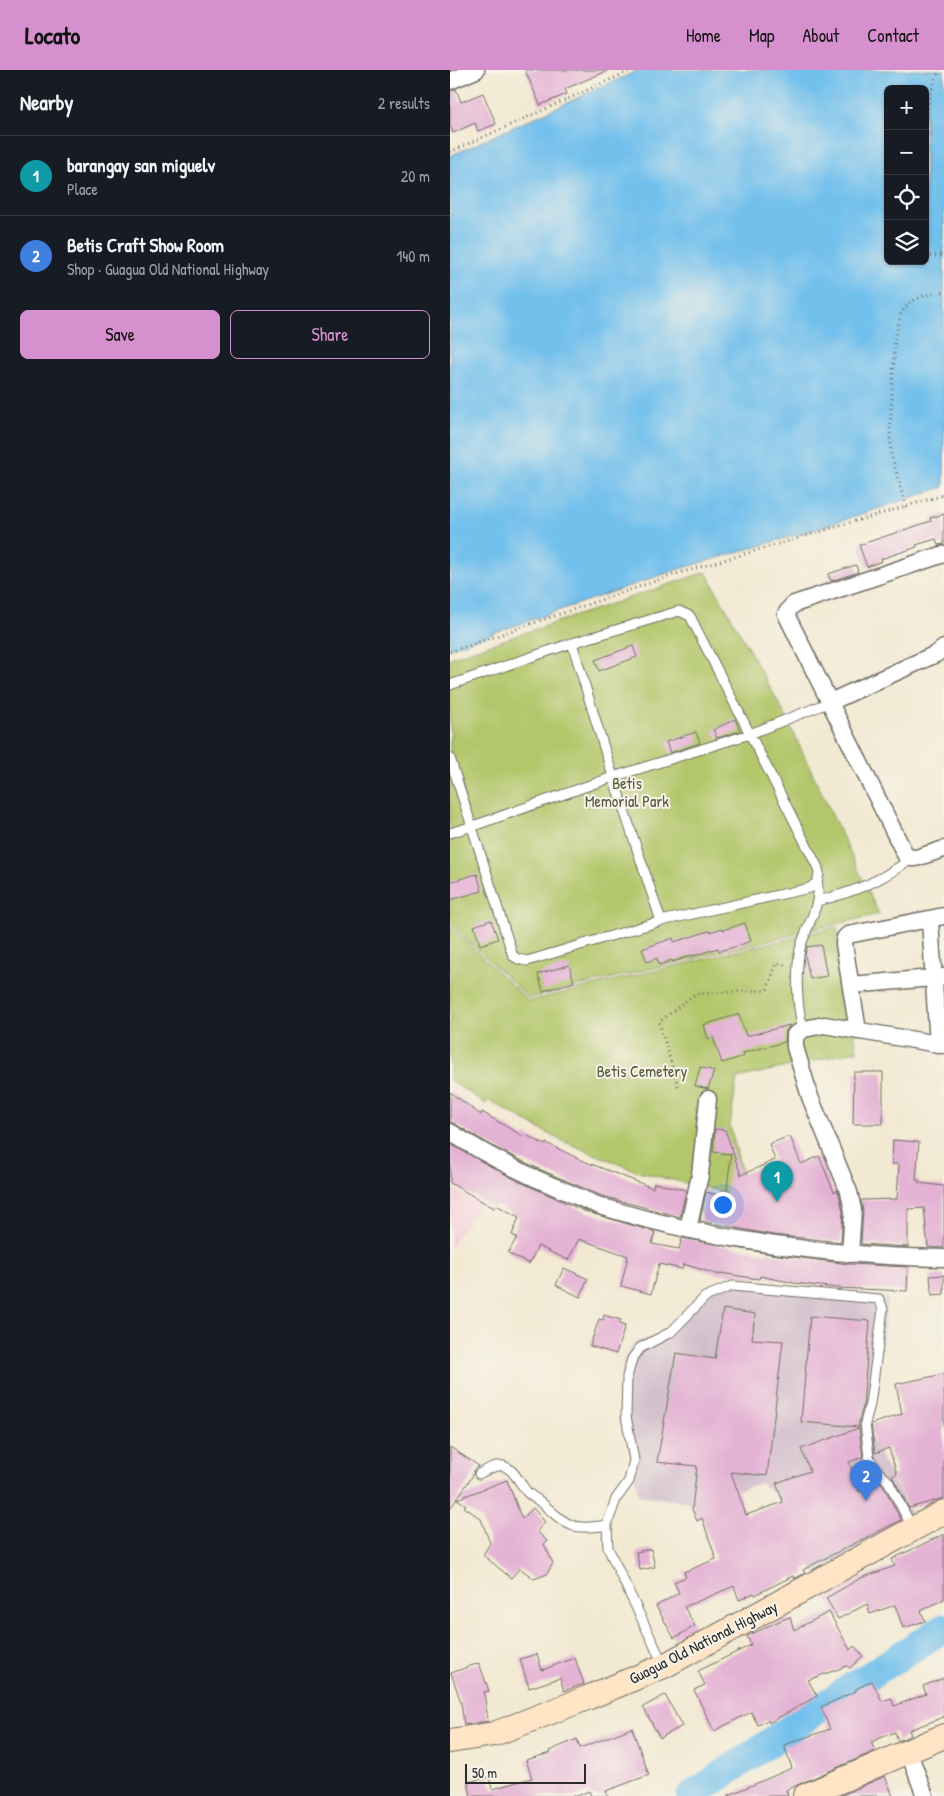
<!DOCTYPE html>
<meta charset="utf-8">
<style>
:root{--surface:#171b24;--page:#20242c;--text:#f1f3f6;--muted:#9ea1a6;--line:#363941;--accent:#d690ce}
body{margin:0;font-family:"Patrick Hand",sans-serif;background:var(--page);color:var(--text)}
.controls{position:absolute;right:15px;top:15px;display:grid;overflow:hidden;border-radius:8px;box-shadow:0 1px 4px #0004}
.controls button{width:45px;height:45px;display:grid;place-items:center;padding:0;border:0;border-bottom:1px solid var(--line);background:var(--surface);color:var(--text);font:25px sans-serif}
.scale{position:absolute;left:15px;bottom:12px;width:121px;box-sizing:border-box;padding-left:5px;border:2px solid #2b2b2b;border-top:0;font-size:14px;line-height:18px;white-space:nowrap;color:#2b2b2b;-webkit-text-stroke:4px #f7f3e8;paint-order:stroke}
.you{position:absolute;left:272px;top:1134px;width:18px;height:18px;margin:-12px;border:4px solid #fff;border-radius:50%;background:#1a73e8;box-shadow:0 0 0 8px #1a73e833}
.badge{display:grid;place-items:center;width:32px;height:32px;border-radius:50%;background:var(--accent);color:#fff;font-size:16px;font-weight:700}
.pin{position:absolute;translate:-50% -41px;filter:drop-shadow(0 1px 2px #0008)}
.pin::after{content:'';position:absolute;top:26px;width:18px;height:15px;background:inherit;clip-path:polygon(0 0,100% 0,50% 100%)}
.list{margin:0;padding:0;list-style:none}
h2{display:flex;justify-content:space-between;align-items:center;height:65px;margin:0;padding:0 20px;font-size:21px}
h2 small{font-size:16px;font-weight:400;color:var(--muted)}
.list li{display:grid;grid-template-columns:32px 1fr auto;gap:15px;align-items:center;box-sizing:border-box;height:80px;padding:0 20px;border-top:1px solid var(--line)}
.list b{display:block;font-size:19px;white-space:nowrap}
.list p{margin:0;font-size:16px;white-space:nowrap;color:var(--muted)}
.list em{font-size:16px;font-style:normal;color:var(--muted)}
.actions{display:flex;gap:10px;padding:15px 20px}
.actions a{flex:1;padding:11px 0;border:1px solid var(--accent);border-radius:8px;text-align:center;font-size:18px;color:var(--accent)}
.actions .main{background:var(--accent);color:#111}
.icon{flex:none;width:28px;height:28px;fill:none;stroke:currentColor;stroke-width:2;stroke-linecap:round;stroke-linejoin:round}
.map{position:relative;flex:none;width:494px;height:1726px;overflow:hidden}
header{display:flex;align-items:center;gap:30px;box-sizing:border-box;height:70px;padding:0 25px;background:var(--accent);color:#111}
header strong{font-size:24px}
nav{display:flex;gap:28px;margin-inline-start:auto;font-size:18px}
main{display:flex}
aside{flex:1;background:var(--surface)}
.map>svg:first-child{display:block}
</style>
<header>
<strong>Locato</strong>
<nav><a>Home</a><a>Map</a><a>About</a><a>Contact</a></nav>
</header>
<main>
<aside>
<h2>Nearby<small>2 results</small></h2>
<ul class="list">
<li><span class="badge" style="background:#0f9aa8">1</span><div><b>barangay san miguelv</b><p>Place</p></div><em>20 m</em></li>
<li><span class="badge" style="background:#3f7fe0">2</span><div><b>Betis Craft Show Room</b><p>Shop · Guagua Old National Highway</p></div><em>140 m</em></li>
</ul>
<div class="actions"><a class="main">Save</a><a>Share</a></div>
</aside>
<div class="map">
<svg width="494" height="1726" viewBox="0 0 494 1726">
<rect width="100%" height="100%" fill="#f7f3e8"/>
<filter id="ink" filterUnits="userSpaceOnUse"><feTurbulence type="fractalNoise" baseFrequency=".02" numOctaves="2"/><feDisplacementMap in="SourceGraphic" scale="10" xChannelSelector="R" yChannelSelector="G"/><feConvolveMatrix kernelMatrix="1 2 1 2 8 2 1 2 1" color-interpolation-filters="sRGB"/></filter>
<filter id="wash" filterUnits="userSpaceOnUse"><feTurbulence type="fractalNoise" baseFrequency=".0096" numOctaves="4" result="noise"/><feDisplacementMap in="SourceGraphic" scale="20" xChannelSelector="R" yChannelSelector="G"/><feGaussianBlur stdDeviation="1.12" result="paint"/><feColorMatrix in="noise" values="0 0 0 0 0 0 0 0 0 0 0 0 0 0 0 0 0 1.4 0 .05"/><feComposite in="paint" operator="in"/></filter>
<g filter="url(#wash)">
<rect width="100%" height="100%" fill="#f2e9d2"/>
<path fill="#f5cfda" d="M0,1117L30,1134L0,1178Z"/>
<path fill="#d1bdcb" d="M271,1212L438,1228L419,1357L421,1368L465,1452L364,1503L338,1435L311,1413L244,1433L188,1425L169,1327L174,1290L185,1272L217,1262L243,1232Z"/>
<path fill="#b2c66a" stroke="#6e784a" d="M256,502L333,641L429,844L79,928L0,854V588Z
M0,857L79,931L387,857L407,981L287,1008L280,1056L297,1123L293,1131L273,1122L189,1102L110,1070L38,1030L36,1034L0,1010Z"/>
<path fill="#72c0ec" stroke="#4e768c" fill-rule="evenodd" d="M189,0H494V417L360,461L223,501L0,578V86ZM438,19H475V191H438Z"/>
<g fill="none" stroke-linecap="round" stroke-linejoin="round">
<path stroke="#72c0ec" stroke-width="29" d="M241,1726L400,1618L494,1558"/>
</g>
<g id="blocks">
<path fill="#e4b2d4" d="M75,0H159L115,19L117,24L90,35Z
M6,19L11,32L33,23L46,54L28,61L25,53L3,63L0,55V21Z
M494,444V474L488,475L486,469L466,475L467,477L431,489L432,491L417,497L409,475L481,451L480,448Z
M406,495L408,502L381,511L378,504Z
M183,576L187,587L149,601L145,590Z
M285,649L290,661L267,668L263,660Z
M246,662L250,673L220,683L216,672Z
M27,804L32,821L0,830V812Z
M41,850L48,869L30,875L24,856Z
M295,853L301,871L284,877L269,881L268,878L243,886L242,885L223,892L222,890L209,895L207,888L197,892L192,879L223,868L224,872L259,861L260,862L272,858L273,860Z
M371,875L377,906L360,909L355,885L357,877Z
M119,895L124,912L93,921L88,904Z
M289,944L296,966L340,955L336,961L335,972L293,983L294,986L272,993L263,967L258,969L254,955Z
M250,997L264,1001L258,1019L245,1016Z
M404,1002H433V1054H403Z
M0,1022L31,1045L32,1042L74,1067L76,1065L95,1075L96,1073L136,1092L203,1118L204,1113L236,1120L230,1147L152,1126L89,1099L46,1078L5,1054L0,1052Z
M265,1059L275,1060L291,1105L325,1090L319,1074L340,1066L351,1094L369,1086L384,1122L388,1120L389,1125L393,1141L391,1172L323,1165L250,1151L256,1122L276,1127L281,1084L263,1082Z
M443,1070L469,1072L466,1110H469V1113L494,1116V1178L478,1177L474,1138L458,1139V1177L411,1174L413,1141L411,1130L447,1129L449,1094H442Z
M0,1074L66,1110L134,1141L205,1162L202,1174L229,1179L232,1168L321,1184L399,1194L458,1197L457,1221L387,1218L344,1213L310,1206L309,1209L270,1203V1205L233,1194L232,1199L209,1194L201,1224L171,1216L178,1186L129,1169L118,1190L88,1176L79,1194L58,1183L67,1167L62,1165L69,1147L46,1135L44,1138L0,1113Z
M114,1198L138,1209L130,1227L106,1215Z
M494,1205V1224L482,1225L480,1206Z
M273,1239L305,1244L302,1269L333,1271L317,1406L281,1402L296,1445L333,1432L326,1413L360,1401L351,1379L409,1358L413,1387L399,1392L409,1422L430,1412L433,1415L451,1450L360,1496L353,1500L355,1503L344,1509L343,1506L305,1525L304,1523L289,1530L284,1516L234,1537L245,1556L224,1568L206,1536L229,1523L224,1512L236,1507L234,1502L266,1489L252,1448L247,1451L242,1439L247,1396L207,1392L226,1283L265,1289Z
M154,1245L171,1250L169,1254L175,1256L166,1284L140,1276L149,1249L153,1250Z
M360,1246L420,1251L413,1337L409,1351V1357L351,1352Z
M494,1304V1428L459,1438L442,1406L447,1404L439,1378L425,1383L421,1354L452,1344L446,1314Z
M0,1377L29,1396L24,1400L23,1405L0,1439Z
M57,1410L72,1449L83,1438L95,1452L87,1461L97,1471L94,1474L103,1493L97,1504L84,1509L70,1498L61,1508L33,1485L40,1473L31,1449L14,1437L16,1435L7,1429Z
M494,1464V1529L471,1541L475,1551L453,1558L445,1535L420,1544L417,1534L388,1549L376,1528L411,1508L445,1496L442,1489Z
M201,1479L205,1497L190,1500L186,1482Z
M379,1542L400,1580L404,1576L413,1586L400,1598L397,1596L358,1610L367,1626L319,1653L318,1650L308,1655L301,1642L264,1661L244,1620L255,1615L248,1601L301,1575L297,1566L329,1551L340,1547L344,1560Z
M87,1584L92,1600L125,1588L134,1614L114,1621L110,1608L79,1618L70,1589Z
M29,1593L39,1621L34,1622L38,1651L14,1655L11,1632L1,1603Z
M494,1608V1647L459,1660L461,1665L448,1671L445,1662L421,1672L425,1681L336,1720L338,1726H277L342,1698L334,1675L380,1659L371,1637L406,1621V1619L422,1611L432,1631L441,1628L444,1636L476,1624L473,1616Z
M215,1625L232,1656L210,1668L193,1637Z
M182,1658L199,1705L156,1721L158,1726H141L139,1721L127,1726H21L18,1712L39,1707L42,1719L82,1708L76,1690L100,1683L99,1681L127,1669L130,1678Z
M435,1706L443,1726H390Z"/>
</g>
</g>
<g filter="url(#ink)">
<use href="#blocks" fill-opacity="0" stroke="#716e65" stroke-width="1"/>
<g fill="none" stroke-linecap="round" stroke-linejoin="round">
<defs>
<path id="lane" d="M122,573L163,707L211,851
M0,615L122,573L229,541L240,546L368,798L369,804L367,812L360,818L211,851L77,891L68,889L63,886L0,688
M0,763L23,756L163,707L300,664L380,632
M367,831C402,823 433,811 461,788
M354,959C346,939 346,900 350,879C355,859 373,832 367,812
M29,1404C36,1400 46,1394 54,1396C65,1400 70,1414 77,1422C81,1426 87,1429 92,1433C118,1456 121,1461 157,1455
M214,1596L158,1478L157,1455L166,1429L179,1411L184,1390L176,1346L177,1307L182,1289L190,1278L221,1262L255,1227L282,1216L429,1229L433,1239L420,1334L415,1353L419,1387L426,1400L438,1411L463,1459"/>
<path id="street" d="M0,11L26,0
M494,484L344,534L340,538L336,544L456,786L461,788H466L494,779
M380,632L486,584L494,578
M480,850L488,975
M401,915L494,907
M408,961L394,874L395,868L398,865L494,846
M0,1062C36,1085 75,1105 115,1121C127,1126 140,1133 153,1137C264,1171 379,1186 494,1188
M238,1159L250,1105L258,1029
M400,1184L403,1140L399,1122L360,1027L345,977V965L354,959L374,955L494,975
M458,1680L475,1726"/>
<path id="secondary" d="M0,1671L44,1664L137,1628L214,1596L494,1442
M355,1726L494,1666"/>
</defs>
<use href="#lane" stroke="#716e65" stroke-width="11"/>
<use href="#street" stroke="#716e65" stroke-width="19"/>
<use href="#secondary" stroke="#716e65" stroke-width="26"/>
<path stroke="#716e65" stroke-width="3" stroke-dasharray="1 4" stroke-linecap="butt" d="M475,53L481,22L489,0
M0,82L182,0
M475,187L494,185
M456,437L441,383L440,361L445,269L451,243L460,232L476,225L494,222
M0,582L223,505L494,425
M228,1016L209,952L245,924L317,920L327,893L336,895"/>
<use href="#lane" stroke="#fff" stroke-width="9"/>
<use href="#street" stroke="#fff" stroke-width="16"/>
<use href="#secondary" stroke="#ffe4c6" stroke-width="24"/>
</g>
</g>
<g text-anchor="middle" stroke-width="4" stroke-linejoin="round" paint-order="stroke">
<g font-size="16" fill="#545a3e" stroke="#f7f3e8">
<text x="177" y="719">Betis<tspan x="177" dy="18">Memorial Park</tspan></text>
<text x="192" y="1007">Betis Cemetery</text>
</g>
<g font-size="16" fill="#2b2b2b" stroke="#f7f3e8">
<text transform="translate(253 1572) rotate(-27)" y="6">Guagua Old National Highway</text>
</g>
</g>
</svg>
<div class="controls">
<button>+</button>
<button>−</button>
<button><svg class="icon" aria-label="locate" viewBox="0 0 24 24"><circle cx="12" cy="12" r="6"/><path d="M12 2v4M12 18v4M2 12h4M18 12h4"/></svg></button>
<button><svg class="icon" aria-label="layers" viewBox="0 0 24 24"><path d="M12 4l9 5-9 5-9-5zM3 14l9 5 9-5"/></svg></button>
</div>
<div class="scale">50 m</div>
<div class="you"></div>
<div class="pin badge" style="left:327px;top:1132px;background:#0f9aa8">1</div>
<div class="pin badge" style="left:416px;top:1431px;background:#3f7fe0">2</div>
</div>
</main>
